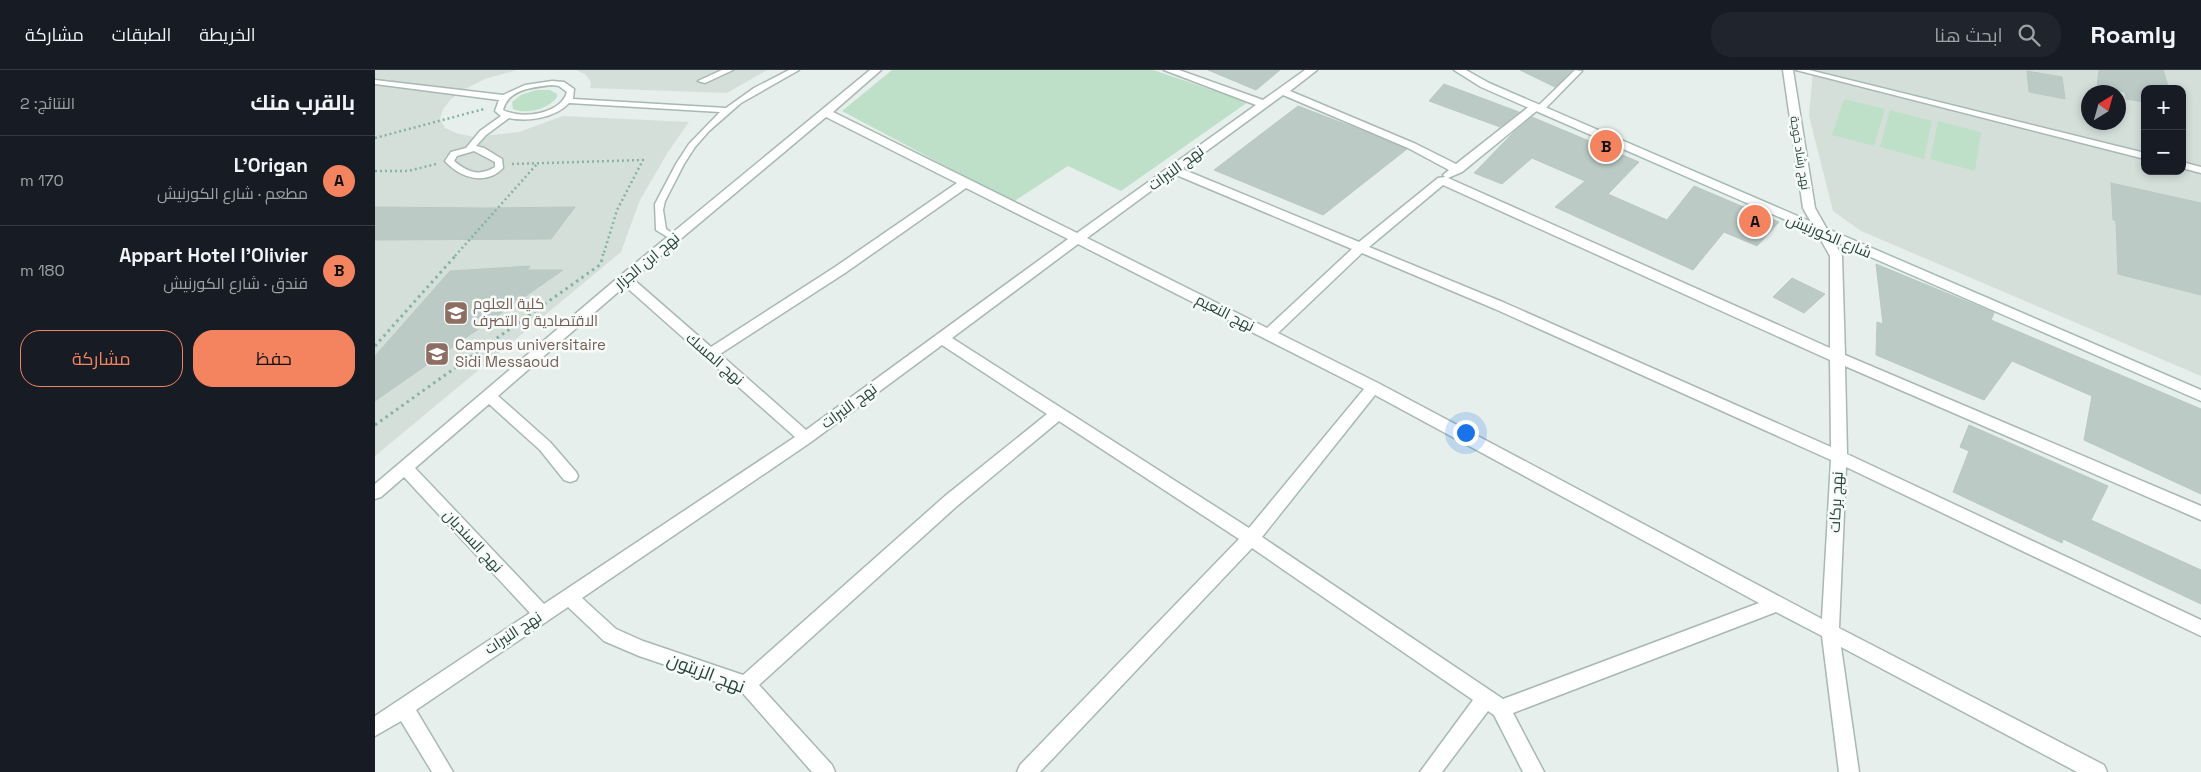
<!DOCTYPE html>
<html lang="ar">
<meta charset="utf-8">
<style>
:root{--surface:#171b24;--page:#20242c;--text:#f1f3f6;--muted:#9ea1a6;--line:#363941;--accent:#f4845f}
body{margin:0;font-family:"Space Grotesk",Cairo,sans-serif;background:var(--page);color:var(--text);direction:rtl}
.controls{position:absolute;right:15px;top:15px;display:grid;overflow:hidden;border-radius:10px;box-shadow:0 2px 8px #0003}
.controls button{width:45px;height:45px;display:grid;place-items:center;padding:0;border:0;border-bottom:1px solid var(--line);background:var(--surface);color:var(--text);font:25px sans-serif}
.compass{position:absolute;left:1706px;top:15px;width:45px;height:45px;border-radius:50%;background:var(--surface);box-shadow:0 2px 8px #0003;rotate:37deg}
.you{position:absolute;left:1090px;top:362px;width:18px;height:18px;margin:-12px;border:4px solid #fff;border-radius:50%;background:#1a73e8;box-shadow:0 0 0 8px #1a73e833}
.badge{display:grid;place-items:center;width:32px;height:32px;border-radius:50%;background:var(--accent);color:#111;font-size:16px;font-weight:700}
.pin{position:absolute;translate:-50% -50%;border:2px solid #fff;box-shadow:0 1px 5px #0006}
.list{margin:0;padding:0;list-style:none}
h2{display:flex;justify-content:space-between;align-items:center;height:65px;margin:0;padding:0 20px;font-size:21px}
h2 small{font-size:16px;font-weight:400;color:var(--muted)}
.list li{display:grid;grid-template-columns:32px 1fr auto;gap:15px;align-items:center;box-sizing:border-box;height:90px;padding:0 20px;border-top:1px solid var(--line)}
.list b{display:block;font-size:19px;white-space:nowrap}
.list p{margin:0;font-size:16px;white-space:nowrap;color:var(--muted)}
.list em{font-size:16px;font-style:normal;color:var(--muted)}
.actions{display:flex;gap:10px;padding:15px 20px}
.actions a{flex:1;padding:11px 0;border:1px solid var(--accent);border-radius:20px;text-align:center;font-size:18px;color:var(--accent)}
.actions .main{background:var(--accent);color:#111}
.icon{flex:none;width:28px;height:28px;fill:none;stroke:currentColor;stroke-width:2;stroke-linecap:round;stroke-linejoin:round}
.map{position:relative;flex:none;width:1826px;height:702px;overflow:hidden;direction:ltr}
header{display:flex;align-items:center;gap:30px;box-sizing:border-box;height:70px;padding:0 25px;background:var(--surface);border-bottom:1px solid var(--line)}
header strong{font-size:24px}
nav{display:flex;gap:28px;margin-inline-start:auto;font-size:18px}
.search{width:350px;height:45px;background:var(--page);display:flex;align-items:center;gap:12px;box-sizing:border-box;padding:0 18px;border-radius:20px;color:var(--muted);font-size:19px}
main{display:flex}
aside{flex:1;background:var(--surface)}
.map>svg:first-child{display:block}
</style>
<header>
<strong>Roamly</strong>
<div class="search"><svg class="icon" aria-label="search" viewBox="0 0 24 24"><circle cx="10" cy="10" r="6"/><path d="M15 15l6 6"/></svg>ابحث هنا</div>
<nav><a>الخريطة</a><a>الطبقات</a><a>مشاركة</a></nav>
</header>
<main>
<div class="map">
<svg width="1826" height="702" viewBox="0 0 1826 702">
<rect width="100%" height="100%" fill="#e6efeb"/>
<path fill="#d4dfda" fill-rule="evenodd" d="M0,0H142L110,9L90,19L76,29L68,39L65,49L70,58L81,63L98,67L144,62L188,46L314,52L293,82L265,130L246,182L0,386Z
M201,0H392L352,23L215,18L216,12L210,4Z
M1438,0H1826V306L1486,161L1458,141L1434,46ZM1770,19H1807V101H1770ZM1714,22H1744V52H1714Z"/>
<path fill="#bfe0c8" d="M517,0H778L873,32L746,121L693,96L638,132L467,41Z
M161,20H175L182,24V27C173,39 152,45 138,39L137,32L146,25Z
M1469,29L1510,39L1499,76L1457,65Z
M1515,40L1557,51L1549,89L1505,77Z
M1563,51L1606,62L1600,101L1555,89Z"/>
<path fill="#bbcac4" stroke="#b8c9c2" d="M833,0H905L881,20Z
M1145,0H1197L1180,17Z
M1724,0H1788L1794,19H1770V32L1751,29L1750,22L1722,17Z
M1652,1L1687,7L1690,29L1654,22Z
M1069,14L1144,42L1125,57L1054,31Z
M923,36L978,57L1032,79L948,145L839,100Z
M1157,47L1264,92L1233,124L1292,150L1319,116L1404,152L1382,176L1349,162L1318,200L1180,137L1210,111L1157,88L1127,114L1099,103L1139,62Z
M1736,113L1826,133V225L1743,204L1741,151L1738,150Z
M0,137L109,138L200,137L176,169L0,170Z
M1501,194L1615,241L1619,243L1616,250L1826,339V424L1709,370L1717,326L1637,291L1609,330L1501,285L1502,252L1508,254Z
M155,196L152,200H188L0,331V286L75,201Z
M1417,208L1450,224L1429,243L1398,227Z
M1594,355L1733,416L1716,450L1826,500V534L1688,469L1687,473L1578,422L1594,381L1585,377Z"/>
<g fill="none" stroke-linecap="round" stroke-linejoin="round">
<defs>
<path id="service" d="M347,0H358L330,13L323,11Z
M414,0H424L366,33L334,61L320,77L309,94L290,131L288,140L291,159L304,168L299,171L281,160L280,134L301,94L314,74L345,42L194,33C180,48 153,52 134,48L111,65L101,76L109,78L127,89L128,98C111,116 85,108 70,91L76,82L91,78L105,61L126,46L120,41L124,30L0,14V10L128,25L150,15L177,11L189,12L199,19L198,29L351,38L379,18ZM177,15L184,16L192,22C186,44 147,50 128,40C133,19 159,17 177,15ZM99,81L120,92V97C104,107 92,102 79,91L82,86Z
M1200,0L1207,1L1168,41H1162V37Z
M1421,0H1434L1770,83V89Z
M1807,92L1826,97V103L1807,98Z"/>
<path id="minor" d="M495,0H506L458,42L702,163L881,35L789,0H804L888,30L930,0H942L915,21L1041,74L1081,94L1156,35H1164V39L1087,102L1073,108L1455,278V186L1428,138L1408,0H1418L1440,138L1467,186L1470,285L1826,436V450L1470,296L1472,384L1826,550V566L1471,397L1464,558L1729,695L1732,702H1702L1466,577L1484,702H1464L1447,566L1401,542L1138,643L1169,702H1148L1119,645L1113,641L1067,702H1045L1098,630L877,478L665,702H642L645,695L864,469L684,351L582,436L384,615L457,695L460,702H437L365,620L264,586L229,571L193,537L41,640L78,702H57L26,651L0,666V646L155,543L29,407L6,427L0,429V414L245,206ZM908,25L1033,78L1074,100L1068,105L1070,107L1063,108L984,172L807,99ZM451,47L582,113L460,197L336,277L258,209ZM799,104L977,179L892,258L712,168ZM1068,115L1455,290L1456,377L1130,233L994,177ZM591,118L693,169L431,360L345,284L470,203ZM703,174L989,319L874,458L577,268ZM987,183L1120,239L1456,390L1447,549L1003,313L903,263ZM250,216L420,367L169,534L40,398L114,334L165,380L189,410L195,412L201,410L203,406L201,402L175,372L123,326ZM567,275L672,344L570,426L368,605L268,571L241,559L207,528L436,372ZM1000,325L1384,533L1128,629L887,467Z"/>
<path id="secondary" d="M1079,0H1091L1114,13L1826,320V331L1106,17Z"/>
</defs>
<use href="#service" stroke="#a8b8b2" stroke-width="3"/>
<use href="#minor" stroke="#a8b8b2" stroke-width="3"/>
<use href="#secondary" stroke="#a4bbb3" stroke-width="3"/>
<path stroke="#86b3a5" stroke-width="2.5" stroke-dasharray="2 3" stroke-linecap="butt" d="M0,68L109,39
M137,94L268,90L242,140L228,186
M0,101H33L61,94
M80,186L162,94"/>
<path stroke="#86b3a5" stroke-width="3" stroke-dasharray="2.5 4" stroke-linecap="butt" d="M0,276L82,184
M0,355L226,194L228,184"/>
<use href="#service" fill="#fff" fill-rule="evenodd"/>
<use href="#minor" fill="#fff" fill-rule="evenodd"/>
<use href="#secondary" fill="#fff" fill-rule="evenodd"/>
</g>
<defs>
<symbol id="university-square" viewBox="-11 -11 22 22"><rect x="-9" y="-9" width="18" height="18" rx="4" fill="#8d6e63" stroke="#f7fbf9"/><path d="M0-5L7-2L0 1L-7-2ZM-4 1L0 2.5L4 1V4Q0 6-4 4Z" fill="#fff"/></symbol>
</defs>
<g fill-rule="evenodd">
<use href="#university-square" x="67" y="229" width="28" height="28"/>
<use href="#university-square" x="48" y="270" width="28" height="28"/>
</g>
<g text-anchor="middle" stroke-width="5" stroke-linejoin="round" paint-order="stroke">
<g font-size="12" fill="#24423a" stroke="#f7fbf9">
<text transform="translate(1425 83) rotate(81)" y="4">نهج رشاد خوجة</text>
</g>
<g font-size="15" fill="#24423a" stroke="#f7fbf9">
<text transform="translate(801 98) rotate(-36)" y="5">نهج النيرات</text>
<text transform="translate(1454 166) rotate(23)" y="5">شارع الكورنيش</text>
<text transform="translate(272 191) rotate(-40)" y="5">نهج ابن الجزار</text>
<text transform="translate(850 243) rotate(27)" y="5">نهج النعيم</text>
<text transform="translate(340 289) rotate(41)" y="5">نهج المسك</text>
<text transform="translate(474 336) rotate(-36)" y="5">نهج النيرات</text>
<text transform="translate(1461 432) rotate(-87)" y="5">نهج بركات</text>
<text transform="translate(98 471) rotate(47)" y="5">نهج السنديان</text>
<text transform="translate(138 563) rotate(-33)" y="5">نهج النيرات</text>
</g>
<g font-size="15" fill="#785e54" stroke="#f7fbf9" text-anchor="start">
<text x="98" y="239">كلية العلوم<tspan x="98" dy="17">الاقتصادية و التصرف</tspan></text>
<text x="80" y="280">Campus universitaire<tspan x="80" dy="17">Sidi Messaoud</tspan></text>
</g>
<g font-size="18" fill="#24423a" stroke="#f7fbf9">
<text transform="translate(331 603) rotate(21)" y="6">نهج الزيتون</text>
</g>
</g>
</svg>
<div class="controls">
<button>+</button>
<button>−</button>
</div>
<svg class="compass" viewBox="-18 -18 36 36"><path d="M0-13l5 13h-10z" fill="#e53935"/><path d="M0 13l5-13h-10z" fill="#9ea1a6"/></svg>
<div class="you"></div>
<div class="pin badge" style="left:1380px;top:151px">A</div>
<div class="pin badge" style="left:1231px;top:76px">B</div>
</div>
<aside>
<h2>بالقرب منك<small>النتائج: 2</small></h2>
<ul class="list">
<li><span class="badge">A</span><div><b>L'Origan</b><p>مطعم · شارع الكورنيش</p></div><em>170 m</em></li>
<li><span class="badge">B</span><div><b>Appart Hotel l'Olivier</b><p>فندق · شارع الكورنيش</p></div><em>180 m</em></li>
</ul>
<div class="actions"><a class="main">حفظ</a><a>مشاركة</a></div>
</aside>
</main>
